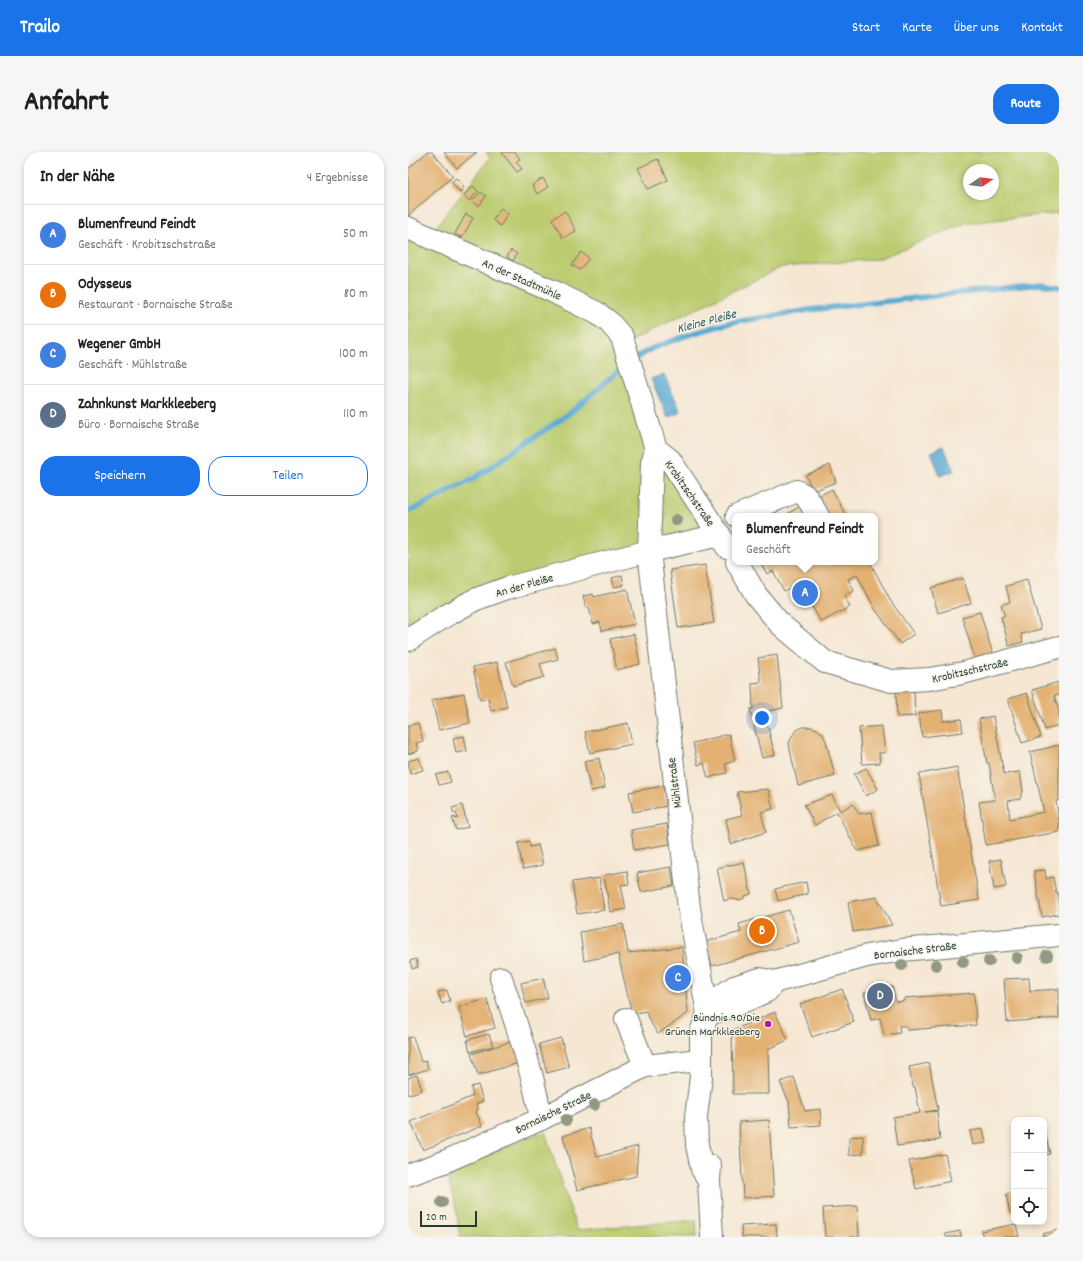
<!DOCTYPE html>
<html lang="de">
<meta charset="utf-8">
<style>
:root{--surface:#fff;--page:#f6f6f6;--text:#222;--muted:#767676;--line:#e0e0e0;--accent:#1a73e8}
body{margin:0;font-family:Dekko,sans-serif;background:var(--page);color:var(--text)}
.controls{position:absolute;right:12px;bottom:12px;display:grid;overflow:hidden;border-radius:8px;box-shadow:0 2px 6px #0003}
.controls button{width:36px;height:36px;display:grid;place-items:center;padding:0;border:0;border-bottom:1px solid var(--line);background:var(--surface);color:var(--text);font:20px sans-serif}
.compass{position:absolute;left:555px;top:12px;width:36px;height:36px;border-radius:50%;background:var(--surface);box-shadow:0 2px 6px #0003;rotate:77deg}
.scale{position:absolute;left:12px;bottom:10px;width:57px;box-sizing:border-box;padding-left:4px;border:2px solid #1f3d34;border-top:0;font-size:11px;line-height:14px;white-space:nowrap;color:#1f3d34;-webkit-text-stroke:3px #f7f3e8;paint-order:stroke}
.you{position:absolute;left:354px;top:566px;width:14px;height:14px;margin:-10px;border:3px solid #fff;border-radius:50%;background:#1a73e8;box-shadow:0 0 0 6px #1a73e833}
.badge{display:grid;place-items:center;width:26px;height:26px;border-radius:50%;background:var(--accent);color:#fff;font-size:13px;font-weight:700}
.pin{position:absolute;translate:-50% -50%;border:2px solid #fff;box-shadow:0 1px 4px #0006}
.popup{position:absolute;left:324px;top:361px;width:146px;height:52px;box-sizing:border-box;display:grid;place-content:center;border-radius:8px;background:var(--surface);filter:drop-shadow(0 1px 3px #0005);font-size:13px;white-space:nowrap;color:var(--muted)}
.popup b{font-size:15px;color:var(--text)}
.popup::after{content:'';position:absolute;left:50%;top:100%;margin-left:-8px;border:8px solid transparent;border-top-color:var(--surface)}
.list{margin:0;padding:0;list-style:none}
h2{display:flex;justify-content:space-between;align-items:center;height:52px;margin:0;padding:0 16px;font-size:17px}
h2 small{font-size:13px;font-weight:400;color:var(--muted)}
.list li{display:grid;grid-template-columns:26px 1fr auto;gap:12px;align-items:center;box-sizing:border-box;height:60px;padding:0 16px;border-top:1px solid var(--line)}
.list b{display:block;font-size:15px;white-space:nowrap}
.list p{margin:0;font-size:13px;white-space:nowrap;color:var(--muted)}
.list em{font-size:13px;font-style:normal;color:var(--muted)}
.actions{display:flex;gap:8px;padding:12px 16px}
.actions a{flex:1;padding:9px 0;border:1px solid var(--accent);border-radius:16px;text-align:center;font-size:14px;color:var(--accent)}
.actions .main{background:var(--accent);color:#fff}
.icon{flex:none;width:22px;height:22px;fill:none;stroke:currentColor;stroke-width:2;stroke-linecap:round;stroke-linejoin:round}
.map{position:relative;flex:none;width:651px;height:1085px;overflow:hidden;border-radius:16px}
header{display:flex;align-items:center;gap:24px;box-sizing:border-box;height:56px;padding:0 20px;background:var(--accent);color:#fff}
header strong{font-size:19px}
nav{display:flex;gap:22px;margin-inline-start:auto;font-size:14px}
.intro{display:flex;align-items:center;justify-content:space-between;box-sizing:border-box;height:96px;padding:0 24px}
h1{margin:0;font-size:28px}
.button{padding:10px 18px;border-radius:16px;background:var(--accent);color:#fff;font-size:14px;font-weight:700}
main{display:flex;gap:24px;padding:0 24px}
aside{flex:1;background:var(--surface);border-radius:16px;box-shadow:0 2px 6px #0003}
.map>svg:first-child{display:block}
</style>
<header>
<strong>Trailo</strong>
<nav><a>Start</a><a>Karte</a><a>Über uns</a><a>Kontakt</a></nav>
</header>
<div class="intro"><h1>Anfahrt</h1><a class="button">Route</a></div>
<main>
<aside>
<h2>In der Nähe<small>4 Ergebnisse</small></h2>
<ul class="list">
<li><span class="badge" style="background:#3f7fe0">A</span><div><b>Blumenfreund Feindt</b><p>Geschäft · Krobitzschstraße</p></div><em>50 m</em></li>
<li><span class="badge" style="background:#e8710a">B</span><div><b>Odysseus</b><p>Restaurant · Bornaische Straße</p></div><em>80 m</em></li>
<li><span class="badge" style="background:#3f7fe0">C</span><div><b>Wegener GmbH</b><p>Geschäft · Mühlstraße</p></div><em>100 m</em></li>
<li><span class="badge" style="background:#5c6f8a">D</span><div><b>Zahnkunst Markkleeberg</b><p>Büro · Bornaische Straße</p></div><em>110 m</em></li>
</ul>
<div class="actions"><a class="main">Speichern</a><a>Teilen</a></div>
</aside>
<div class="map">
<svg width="651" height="1085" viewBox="0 0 651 1085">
<rect width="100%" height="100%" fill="#f7f3e8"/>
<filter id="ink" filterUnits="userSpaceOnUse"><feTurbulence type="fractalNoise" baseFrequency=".025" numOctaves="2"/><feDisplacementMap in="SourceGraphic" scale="8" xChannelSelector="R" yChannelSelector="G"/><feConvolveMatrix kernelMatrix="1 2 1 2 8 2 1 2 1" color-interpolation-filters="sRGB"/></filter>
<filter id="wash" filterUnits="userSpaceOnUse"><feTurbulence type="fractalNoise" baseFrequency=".012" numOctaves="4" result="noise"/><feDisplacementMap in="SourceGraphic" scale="16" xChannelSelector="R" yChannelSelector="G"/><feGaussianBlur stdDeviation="0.9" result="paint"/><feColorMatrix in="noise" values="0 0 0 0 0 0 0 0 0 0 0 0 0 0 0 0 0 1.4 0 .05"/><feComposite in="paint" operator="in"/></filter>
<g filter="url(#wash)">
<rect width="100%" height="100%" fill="#f6e7d3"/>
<path fill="#bbcc6f" stroke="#6d8452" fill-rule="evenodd" d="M78,0H651V61L558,71L470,107L374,115L216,192L240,273L312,383L99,436L0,488V76L20,85L82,6ZM561,18H585V42H561Z
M137,980L169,1078L288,1068L289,1085H52L48,1056L38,1020L105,991Z"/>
<path fill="#58aad3" stroke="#3c7484" d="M256,222L273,260L260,266L243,227Z
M536,295L546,319L532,324L523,300Z"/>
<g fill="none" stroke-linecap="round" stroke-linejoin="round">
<path stroke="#58aad3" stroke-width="5.5" d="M226,207L245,196L280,183L321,171L401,158L633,132L651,135
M0,360L65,327L162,261L217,213"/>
</g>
<g id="blocks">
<path fill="#e3b172" d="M19,0H24L45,24L0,64V17Z
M36,0H69L49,16Z
M95,0H107L112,7L108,10L114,17L109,20L94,1Z
M250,7L260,28L240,37L230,16Z
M48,26L56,35L52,40L43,30Z
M135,26L140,35L129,42L124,33Z
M65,34L70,39L61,49L56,43Z
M73,40L78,44L71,54L64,49Z
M93,56L100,62L92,74L85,68Z
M157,59L168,79L155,86L144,67Z
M58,62L65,66L54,86L47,82Z
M103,98L109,102L105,109L99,105Z
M173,100L181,106L172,118L164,113Z
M422,313L428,330L405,339L398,323Z
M424,337L438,364H417L407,346Z
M396,352L403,364H383L381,361Z
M352,410H462L482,448L506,482L492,492L467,457L449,423L440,427L446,439L436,444L442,455L413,470L402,451L395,455L384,434L376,439L365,419L359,422Z
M297,413L306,471L270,476L262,418Z
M214,423L216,433L206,435L204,426Z
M555,426L563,451L530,461L523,436Z
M619,428L633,477L613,482L615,490L601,494L593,465L597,464L593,453L602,450L598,434Z
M219,437L227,472L194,479L192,470L185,472L181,456H178L175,444L185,442L186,445Z
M572,460L585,502L567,507L554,465Z
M226,482L232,512L209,518L202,487Z
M147,496L150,507L132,512L136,525L105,534L98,510Z
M369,503L375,556L356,560L367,603L354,606L342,557H345L344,531L353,530L350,506Z
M89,510L99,555L83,559L80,546L72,548L65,515Z
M651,530V543L646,544L651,559V573L637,578L624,538Z
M506,539L507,564L489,565L488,540Z
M56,541L62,571L31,578L24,548Z
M619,541L633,585L614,591L600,547Z
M534,558L535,569L553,567L555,580L514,585L511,561Z
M585,564L596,622L612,620L615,639L612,647L600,649L602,667L636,660L622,600L651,593V648L648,649L651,669V680L578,693L571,650L587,648L581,611H579L571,567Z
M10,571L15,589L8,591L10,599L0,602V574Z
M220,571L224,592L182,601L177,580Z
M474,574L477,601H471L472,611L454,612L451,576Z
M395,575H403L409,577L415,582L418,589L427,624L390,634L382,598L381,591L384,584L389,578Z
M321,582L327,609L317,612L319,621L300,626L296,611L290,613L285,591Z
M56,584L59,599L48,601L45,586Z
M11,606L15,618L2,622L0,609Z
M191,606L197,636L183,639L176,609Z
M549,615L571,748L533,754L511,622Z
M458,616L470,637L458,644L446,622Z
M40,620L43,630L31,633L28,623Z
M255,634L259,654L225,660L221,640Z
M360,637L365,657L353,660L358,680L323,692L318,667L334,663L329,640Z
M424,643L432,659L445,652L451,662L464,660L471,694L449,699L429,660L407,673L396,653Z
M54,653L60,675L48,678L44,666L47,665V667L50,666L48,661L46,662L44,656Z
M259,672L262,692L226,698L223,678Z
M121,689L122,695L130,693L135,713L115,717L110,691Z
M593,707L598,735L586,737L581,709Z
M336,710L343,742L337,744L335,747L331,748L322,747L316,749L309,716Z
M263,715L266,734L233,740L229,721Z
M637,718L638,727L645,725L648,741H650L651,762L634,765L626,719Z
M219,719L221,732L213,733L218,757L202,760L196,723Z
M191,726L196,758L169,762L164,730Z
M398,730L400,742L370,749L367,737Z
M469,745L484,773L445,780L440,750Z
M381,758L391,790L304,814L297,790L333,780L331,772Z
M215,772L220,801L274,795L280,861L250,882L240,866L238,859L224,862L210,802L176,809L172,780Z
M8,807L10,815L4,817L2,809Z
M135,826L140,846L118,851L113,831Z
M621,826L622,839L651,837V866L599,870L596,827Z
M484,834L488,850L496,849V846L566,841L568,873L499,878V874H491L492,881L476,883L472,866L463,868L456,841Z
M434,837L446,870L404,885L392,852Z
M39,838L42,849L34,852L30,840Z
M79,847L87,876L59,884L51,855Z
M367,860L380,888L360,897L361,942H325L324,881L325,878Z
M81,882L85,894L62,900L59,888Z
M5,885L13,910L18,909L20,917L1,923L0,918V886Z
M153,886L161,915L139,921L131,892Z
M108,888L114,910L70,923L63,902Z
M521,911L530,958L517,960L529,959L532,988L489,994L485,965L512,961L507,935H505L501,915Z
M9,923L14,938L0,943V926Z
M386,925L397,959L412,957L413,973L383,975L381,950L372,930Z
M70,933L75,949L68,952L70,957L68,960L74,974L15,998L3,970L65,944L63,935Z
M361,968L366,1044L335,1046L331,970Z
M636,975L642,1002L636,1003Z
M181,976L189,1005L230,994L228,1024L169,1038L155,984Z
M575,977L578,991L565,993L562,979Z
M455,984V1002L441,1003V985Z
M537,1002L543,1029L508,1037L501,1009Z
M606,1040V1060L602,1061L598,1042Z
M449,1054L451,1085H417L415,1056Z
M368,1072L369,1085H334L333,1074Z
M608,1072L611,1085H575L573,1079Z
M651,1078V1085H635L634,1082Z
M552,1079L553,1085H538L537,1082Z"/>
</g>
</g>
<g filter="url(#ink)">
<use href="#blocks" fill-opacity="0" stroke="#6a786c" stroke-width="1"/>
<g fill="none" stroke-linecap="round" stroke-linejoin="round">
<defs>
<path id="minor" d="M0,76L144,139L189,161L201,170L214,185L248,297
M248,297L244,311L241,399L281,756L300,862
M248,297L262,308L319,395
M329,364L389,339L398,344L410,364
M329,410L348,443L372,472L417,510L483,529L521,527L555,521L651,495
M0,488L34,466L66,448L99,436L241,399L312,383
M93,826C108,872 125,919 133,967
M218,867L237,914
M0,1023L36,1010L133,967L237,914L292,908"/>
<path id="major" d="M300,862L320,856L359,839L366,830
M302,1014L301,1028L304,1085
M301,1028L294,1017L289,993L288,965L293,925V880L300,862L313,844L326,835L352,827L366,830L459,804L494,798L651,783"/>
</defs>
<use href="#minor" stroke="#6a786c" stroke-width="24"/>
<use href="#major" stroke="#6a786c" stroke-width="24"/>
<use href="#minor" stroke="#fff" stroke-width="22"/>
<use href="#major" stroke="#fff" stroke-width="22"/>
</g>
<g fill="#919982">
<circle cx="268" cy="368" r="6"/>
<circle cx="639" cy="804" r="6"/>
<circle cx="609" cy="806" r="6"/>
<circle cx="581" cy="809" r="6"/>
<circle cx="555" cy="810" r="6"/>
<circle cx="494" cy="813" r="6"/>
<circle cx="528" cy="813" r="6"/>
<circle cx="186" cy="953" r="6"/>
<circle cx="158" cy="968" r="6"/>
<circle cx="34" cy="1050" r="6"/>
</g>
</g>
<circle fill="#b5179e" stroke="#f7f3e8" stroke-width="1.5" cx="360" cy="872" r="4"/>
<g text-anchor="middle" stroke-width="3" stroke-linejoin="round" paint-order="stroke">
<g font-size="12" fill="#1f3d34" stroke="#f7f3e8">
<text transform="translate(114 127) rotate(24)" y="4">An der Stadtmühle</text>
<text transform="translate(282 341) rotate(55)" y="4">Krobitzschstraße</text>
<text transform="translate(116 433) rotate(-16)" y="4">An der Pleiße</text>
<text transform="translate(562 518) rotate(-13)" y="4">Krobitzschstraße</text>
<text transform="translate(266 631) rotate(-97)" y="4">Mühlstraße</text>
<text transform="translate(507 798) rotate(-7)" y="4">Bornaische Straße</text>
<text transform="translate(145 960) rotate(-26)" y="4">Bornaische Straße</text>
</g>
<g font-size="12" fill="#1f3d34" stroke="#f7f3e8" text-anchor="end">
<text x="352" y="869">Bündnis 90/Die<tspan x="352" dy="14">Grünen Markkleeberg</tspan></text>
</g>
<g font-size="13" font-style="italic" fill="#305e64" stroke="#f7f3e8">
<text transform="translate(298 168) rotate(-15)" y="5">Kleine Pleiße</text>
</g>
</g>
</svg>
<div class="controls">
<button>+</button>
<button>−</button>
<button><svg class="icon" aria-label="locate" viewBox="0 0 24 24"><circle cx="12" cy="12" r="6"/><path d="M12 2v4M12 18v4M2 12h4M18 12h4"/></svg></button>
</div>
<svg class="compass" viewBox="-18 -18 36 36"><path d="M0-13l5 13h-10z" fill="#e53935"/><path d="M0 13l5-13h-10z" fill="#767676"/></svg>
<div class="scale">20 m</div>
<div class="you"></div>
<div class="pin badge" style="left:397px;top:441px;background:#3f7fe0">A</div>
<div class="popup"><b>Blumenfreund Feindt</b>Geschäft</div>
<div class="pin badge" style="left:354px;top:779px;background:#e8710a">B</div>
<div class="pin badge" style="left:270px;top:826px;background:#3f7fe0">C</div>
<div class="pin badge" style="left:472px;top:844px;background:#5c6f8a">D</div>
</div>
</main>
